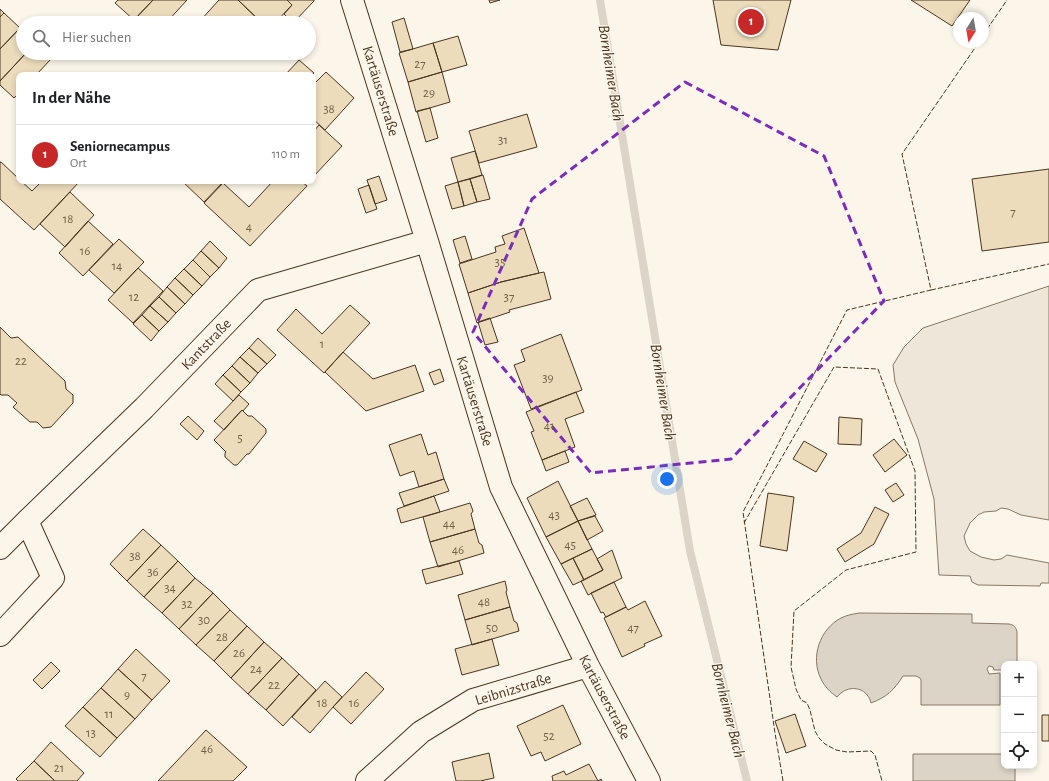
<!DOCTYPE html>
<html lang="de">
<meta charset="utf-8">
<style>
:root{--surface:#fff;--page:#f6f6f6;--text:#202124;--muted:#757577;--line:#e0e0e0;--accent:#c62828}
body{margin:0;font-family:"Alegreya Sans",sans-serif;background:var(--page);color:var(--text)}
.controls{position:absolute;right:12px;bottom:12px;display:grid;overflow:hidden;border-radius:8px;box-shadow:0 2px 6px #0003}
.controls button{width:36px;height:36px;display:grid;place-items:center;padding:0;border:0;border-bottom:1px solid var(--line);background:var(--surface);color:var(--text);font:20px sans-serif}
.compass{position:absolute;left:953px;top:12px;width:36px;height:36px;border-radius:50%;background:var(--surface);box-shadow:0 2px 6px #0003;rotate:191deg}
.you{position:absolute;left:667px;top:479px;width:14px;height:14px;margin:-10px;border:3px solid #fff;border-radius:50%;background:#1a73e8;box-shadow:0 0 0 6px #1a73e833}
.badge{display:grid;place-items:center;width:26px;height:26px;border-radius:50%;background:var(--accent);color:#fff;font-size:13px;font-weight:700}
.pin{position:absolute;translate:-50% -50%;border:2px solid #fff;box-shadow:0 1px 4px #0006}
.list{margin:0;padding:0;list-style:none}
h2{display:flex;justify-content:space-between;align-items:center;height:52px;margin:0;padding:0 16px;font-size:17px}
h2 small{font-size:13px;font-weight:400;color:var(--muted)}
.list li{display:grid;grid-template-columns:26px 1fr auto;gap:12px;align-items:center;box-sizing:border-box;height:60px;padding:0 16px;border-top:1px solid var(--line)}
.list b{display:block;font-size:15px;white-space:nowrap}
.list p{margin:0;font-size:13px;white-space:nowrap;color:var(--muted)}
.list em{font-size:13px;font-style:normal;color:var(--muted)}
.icon{flex:none;width:22px;height:22px;fill:none;stroke:currentColor;stroke-width:2;stroke-linecap:round;stroke-linejoin:round}
.map{position:relative;flex:none;width:1049px;height:781px;overflow:hidden}
.search{position:absolute;background:var(--surface);box-shadow:0 2px 6px #0003;left:16px;top:16px;width:300px;height:44px;display:flex;align-items:center;gap:10px;box-sizing:border-box;padding:0 14px;border-radius:22px;color:var(--muted);font-size:15px}
.panel{position:absolute;background:var(--surface);box-shadow:0 2px 6px #0003;left:16px;top:72px;width:300px;height:112px;border-radius:8px}
.map>svg:first-child{display:block}
</style>
<div class="map">
<svg width="1049" height="781" viewBox="0 0 1049 781">
<rect width="100%" height="100%" fill="#fbf6e9"/>
<path fill="#ede6d9" stroke="#887966" d="M1049,286V520L1021,515L1008,509L1001,508L996,511L984,512L978,515L970,523L964,536L966,544L970,551L981,557L994,560L1001,559L1007,555L1049,563V583H1041L1040,586L978,585L972,582L970,576L939,575L934,499L918,439L895,382L893,365L904,347L923,328Z"/>
<path fill="#dcd4c6" stroke="#887966" d="M859,613L972,614V623L1009,624C1014,625 1016,627 1017,632V664H1004V670H994L993,667L989,666L987,669L989,674L1000,673V705H921V680L920,678L916,676H903C894,690 887,697 871,703C867,686 847,684 837,697C831,693 824,686 821,679C810,657 820,629 841,618C847,615 853,614 859,613Z
M913,754H1004V766H1015V781H913Z"/>
<g fill="none" stroke-linecap="round" stroke-linejoin="round">
<path stroke="#dcd4c6" stroke-width="8" d="M600,0L690,551L747,781"/>
</g>
<path fill="#ecdcbc" stroke="#4a3520" d="M118,0H153L134,20L115,3Z
M153,0H187L166,23H137L134,20Z
M219,0H238L262,23H200L199,22Z
M238,0H287L292,5L275,23H262Z
M287,0H314V1L293,23L284,14L292,5Z
M489,0H500L490,3Z
M713,0H791L778,50L721,45Z
M911,0H970L952,26Z
M0,9L4,13L0,17Z
M4,13L20,28L0,49V17Z
M404,18L413,49L400,52L392,22Z
M20,28L23,31V53H26L0,81V49Z
M458,36L467,65L442,72L433,43Z
M433,43L442,72L408,82L399,53Z
M26,53H47L52,58L36,75H19V93L14,98L0,85V81Z
M299,60L314,73L312,75H285Z
M326,72L354,98L325,130L313,119V85Z
M442,72L450,102L416,112L408,82Z
M430,108L438,138L426,142L417,111Z
M527,114L537,147L479,163L469,131Z
M319,125L342,146L313,177V132Z
M475,151L482,175L458,182L451,158Z
M0,162H1L19,179V181H21L32,191L42,181H80L34,230L0,199Z
M1049,169V242L982,251L972,179Z
M483,175L490,199L477,202L470,179Z
M379,176L387,200L375,204L367,180Z
M470,179L477,202L464,206L458,182Z
M182,181H224L204,202Z
M273,181H301L307,186L250,246L204,203L223,183L249,207Z
M458,182L464,206L452,209L445,186Z
M369,185L377,209L366,213L358,189Z
M70,192L94,215L65,247L40,224Z
M88,221L113,244L83,276L59,253Z
M524,228L539,273L501,282L468,293L459,264L496,252L495,247L505,244L502,236Z
M465,236L472,259L460,263L453,240Z
M119,239L144,262L114,293L89,270Z
M210,241L227,258L219,268L201,251Z
M201,251L219,268L210,277L193,260Z
M193,260L210,277L202,286L184,269Z
M138,268L163,291L133,323L108,300Z
M184,269L202,286L193,295L175,278Z
M544,272L551,299L509,310L510,312L477,323L468,293L501,282L539,273Z
M175,278L193,295L185,304L167,287Z
M167,287L185,304L176,313L159,297Z
M159,297L176,313L168,322L150,306Z
M350,305L370,323L324,373L277,330L296,309L322,334Z
M150,306L168,322L159,331L142,315Z
M142,315L159,331L151,341L133,324Z
M490,318L498,342L485,345L478,322Z
M0,327L11,338L18,337L65,381L66,389L73,395V403L51,427L43,428L37,422H30L13,407L17,403L8,395H1L0,394Z
M561,334L582,390L531,409L514,365L525,361L521,350Z
M258,338L276,355L267,364L249,348Z
M249,348L267,364L258,373L240,357Z
M343,352L373,379L415,365L424,391L366,411L325,372Z
M240,357L258,373L250,383L232,366Z
M232,366L250,383L241,392L223,375Z
M440,369L444,381L434,385L429,373Z
M223,375L241,392L233,401L215,384Z
M576,392L584,412L565,419L575,447L542,460L531,432L534,431L526,412Z
M239,395L249,404L243,411L242,410L224,430L214,421Z
M242,410L248,416H252L266,429V433L249,454H247L237,465H234L225,457V453L226,452L214,440Z
M188,416L204,431L197,440L180,424Z
M839,417L862,419L861,445L838,444Z
M421,434L428,455L436,452L444,479L419,487L414,471L400,476L389,445Z
M894,439L907,455L885,472L873,455Z
M804,441L827,454L816,472L793,459Z
M565,451L569,462L546,471L542,460Z
M444,479L449,491L404,506L399,493Z
M558,481L578,521L546,537L527,498Z
M896,483L904,495L893,502L885,490Z
M768,493L794,497L787,551L760,546Z
M434,496L440,512L401,523L397,509Z
M587,498L596,515L578,521L570,506Z
M470,503L473,511L471,514L475,529L430,542L423,517Z
M875,507L889,514L874,544L845,562L837,549L861,533Z
M595,516L603,531L587,540L578,521Z
M578,521L592,549L561,564L546,537Z
M143,529L161,545L127,581L110,564Z
M475,529L479,543L482,545L484,553L438,567L430,542Z
M161,545L178,561L144,597L127,581Z
M592,549L603,570L584,580L573,558Z
M612,550L622,578L588,595L581,581L603,570L597,559Z
M573,558L584,580L573,585L561,564Z
M178,561L195,578L162,613L144,597Z
M459,561L463,574L426,584L422,570Z
M195,578L213,593L179,629L162,613Z
M505,581L507,590L506,592L510,607L465,620L458,595Z
M614,582L626,607L606,617L603,612L601,613L591,593Z
M213,593L230,610L196,645L179,629Z
M645,601L662,636L644,644L645,646L622,657L604,618L626,607L628,610Z
M510,607L514,621L517,623L519,631L472,645L465,620Z
M230,610L247,626L214,661L196,645Z
M247,626L264,642L231,678L214,661Z
M492,639L499,665L462,675L455,649Z
M264,642L282,658L248,694L231,678Z
M136,649L170,681L152,700L118,669Z
M282,658L299,674L266,710L248,694Z
M51,662L60,671L42,689L33,680Z
M118,669L152,700L135,719L101,688Z
M366,672L384,689L351,724L333,707Z
M299,674L316,690L283,726L266,710Z
M325,681L342,697L310,733L292,717Z
M101,688L135,719L117,738L83,707Z
M563,705L581,744L545,761L541,752L531,756L517,726Z
M83,707L117,738L100,757L65,726Z
M795,714L806,746L786,753L775,721Z
M1042,715H1049V741H1042Z
M206,730L247,767L233,781H158Z
M51,742L84,773L77,781H55L34,761Z
M489,753L494,778L480,781H456L452,762Z
M34,761L55,781H18L16,779Z
M589,764L598,781L601,779L602,781H553L552,776L564,771L566,775Z"/>
<g fill="none" stroke-linecap="round" stroke-linejoin="round">
<defs>
<path id="street" d="M352,0L427,241L501,487L588,666L649,781
M0,548L27,521
M0,635L53,578L27,521L144,408L258,290L427,241
M367,781L421,732L473,700L588,666"/>
</defs>
<use href="#street" stroke="#4a3520" stroke-width="24"/>
<use href="#street" stroke="#fbf6e9" stroke-width="22"/>
<path stroke="#4a3520" stroke-width="1" stroke-dasharray="5 2" stroke-linecap="butt" d="M983,35L1007,0
M931,290L1049,264
M744,523L834,367L878,369L915,471L916,552L846,570L794,611L791,667L796,689L801,700L807,703L810,710L815,731L819,738L825,744L836,750L847,752L871,751L875,755L882,781
M783,781L775,733L743,512L847,310L931,290L902,154L979,42"/>
</g>
<path fill="none" stroke="#7b2cbf" stroke-width="3" stroke-dasharray="8 5" stroke-linejoin="round" d="M685,82L824,156L884,301L731,459L591,473L473,332L532,199Z"/>
<g text-anchor="middle" stroke-width="3" stroke-linejoin="round" paint-order="stroke">
<g font-size="13" fill="#725f47">
<text x="420" y="68">27</text>
<text x="429" y="97">29</text>
<text x="329" y="113">38</text>
<text x="503" y="144">31</text>
<text x="1013" y="216">7</text>
<text x="68" y="223">18</text>
<text x="249" y="231">4</text>
<text x="85" y="255">16</text>
<text x="500" y="266">35</text>
<text x="117" y="270">14</text>
<text x="134" y="301">12</text>
<text x="509" y="301">37</text>
<text x="322" y="348">1</text>
<text x="21" y="365">22</text>
<text x="548" y="382">39</text>
<text x="549" y="430">41</text>
<text x="240" y="442">5</text>
<text x="554" y="519">43</text>
<text x="449" y="528">44</text>
<text x="570" y="549">45</text>
<text x="458" y="554">46</text>
<text x="135" y="560">38</text>
<text x="153" y="576">36</text>
<text x="170" y="592">34</text>
<text x="484" y="606">48</text>
<text x="187" y="608">32</text>
<text x="204" y="624">30</text>
<text x="492" y="632">50</text>
<text x="633" y="632">47</text>
<text x="222" y="641">28</text>
<text x="239" y="657">26</text>
<text x="256" y="673">24</text>
<text x="144" y="680">7</text>
<text x="274" y="689">22</text>
<text x="127" y="699">9</text>
<text x="322" y="707">18</text>
<text x="354" y="707">16</text>
<text x="109" y="718">11</text>
<text x="91" y="737">13</text>
<text x="549" y="740">52</text>
<text x="207" y="753">46</text>
<text x="59" y="772">21</text>
</g>
<g font-size="15" fill="#4a3520" stroke="#fbf6e9">
<text transform="translate(381 91) rotate(73)" y="5">Kartäuserstraße</text>
<text transform="translate(206 344) rotate(-46)" y="5">Kantstraße</text>
<text transform="translate(475 401) rotate(73)" y="5">Kartäuserstraße</text>
<text transform="translate(513 689) rotate(-17)" y="5">Leibnizstraße</text>
<text transform="translate(605 697) rotate(62)" y="5">Kartäuserstraße</text>
</g>
<g font-size="16" font-style="italic" fill="#4a3520" stroke="#fbf6e9">
<text transform="translate(612 73) rotate(81)" y="6">Bornheimer Bach</text>
<text transform="translate(664 392) rotate(81)" y="6">Bornheimer Bach</text>
<text transform="translate(729 710) rotate(76)" y="6">Bornheimer Bach</text>
</g>
</g>
</svg>
<div class="controls">
<button>+</button>
<button>−</button>
<button><svg class="icon" aria-label="locate" viewBox="0 0 24 24"><circle cx="12" cy="12" r="6"/><path d="M12 2v4M12 18v4M2 12h4M18 12h4"/></svg></button>
</div>
<svg class="compass" viewBox="-18 -18 36 36"><path d="M0-13l5 13h-10z" fill="#e53935"/><path d="M0 13l5-13h-10z" fill="#757577"/></svg>
<div class="you"></div>
<div class="pin badge" style="left:751px;top:22px">1</div>
<div class="search"><svg class="icon" aria-label="search" viewBox="0 0 24 24"><circle cx="10" cy="10" r="6"/><path d="M15 15l6 6"/></svg>Hier suchen</div>
<section class="panel">
<h2>In der Nähe<small></small></h2>
<ul class="list">
<li><span class="badge">1</span><div><b>Seniornecampus</b><p>Ort</p></div><em>110 m</em></li>
</ul>
</section>
</div>
